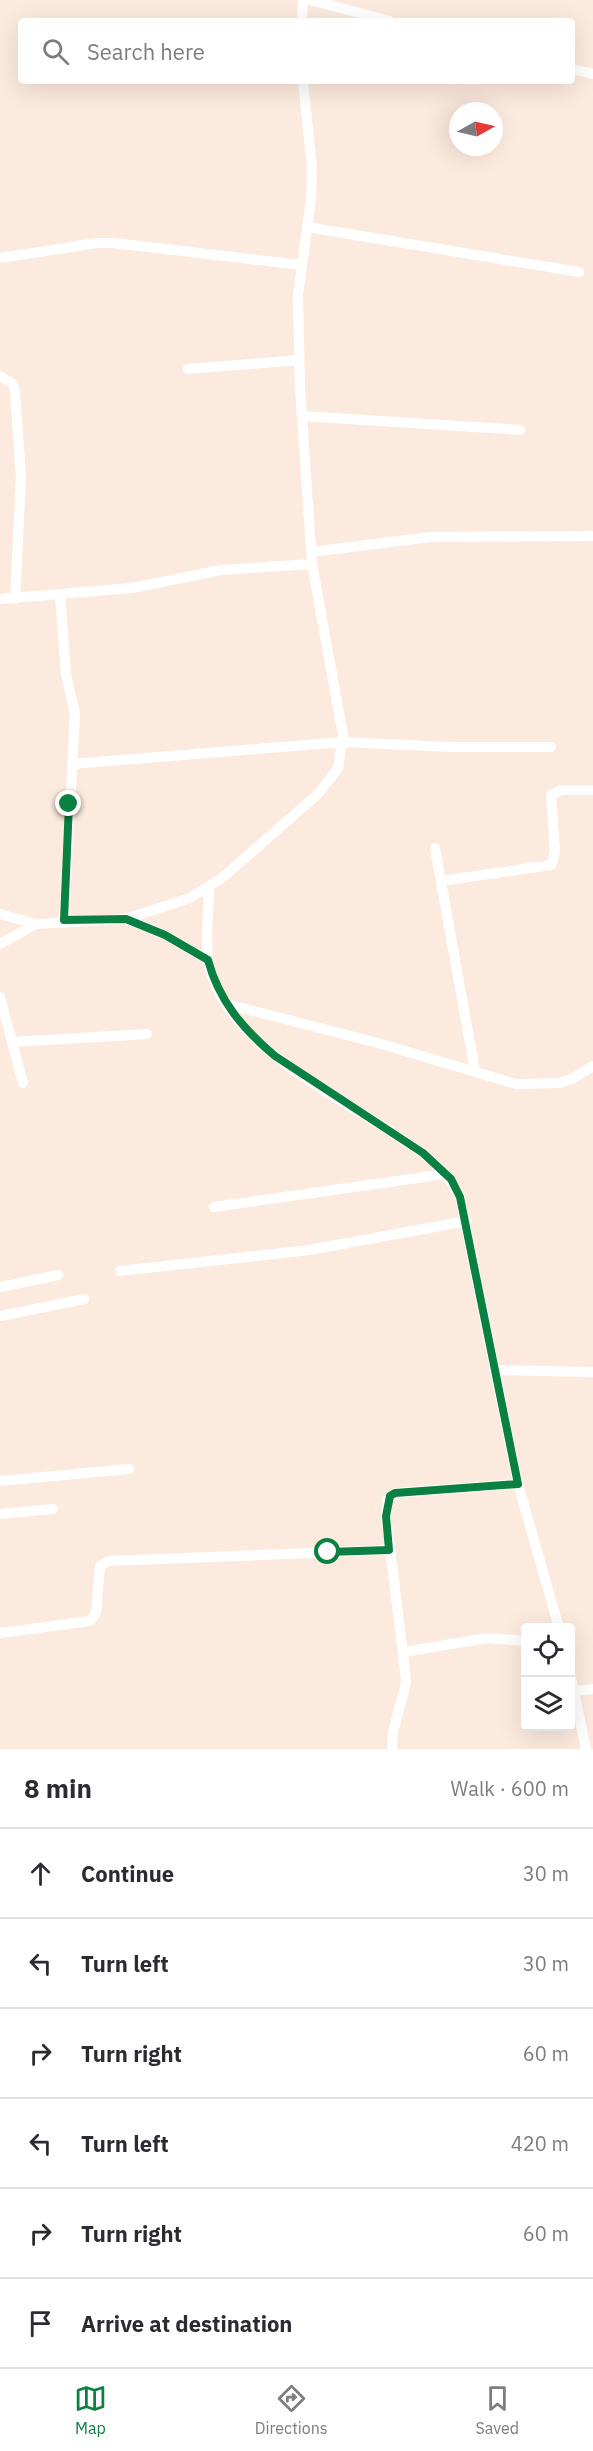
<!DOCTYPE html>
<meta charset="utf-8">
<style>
:root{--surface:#fff;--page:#f2f2f3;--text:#2b2b33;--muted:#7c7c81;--line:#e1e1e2;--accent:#0b8043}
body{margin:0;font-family:"IBM Plex Sans",sans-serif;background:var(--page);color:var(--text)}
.controls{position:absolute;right:18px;bottom:18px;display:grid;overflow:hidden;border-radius:6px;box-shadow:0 6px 24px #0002}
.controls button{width:54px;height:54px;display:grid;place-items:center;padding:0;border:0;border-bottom:2px solid var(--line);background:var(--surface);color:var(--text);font:30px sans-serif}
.compass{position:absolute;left:449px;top:102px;width:54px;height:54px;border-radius:50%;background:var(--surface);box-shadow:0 6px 24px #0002;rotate:82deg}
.stop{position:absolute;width:18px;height:18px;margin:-14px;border:4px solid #0b8043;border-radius:50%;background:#fff}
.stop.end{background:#0b8043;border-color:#fff;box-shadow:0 2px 6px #0008}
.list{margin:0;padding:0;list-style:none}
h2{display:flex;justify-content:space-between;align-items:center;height:78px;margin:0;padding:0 24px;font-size:26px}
h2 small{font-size:20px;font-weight:400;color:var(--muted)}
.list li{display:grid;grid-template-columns:39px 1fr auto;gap:18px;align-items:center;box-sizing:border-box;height:90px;padding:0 24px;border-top:2px solid var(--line)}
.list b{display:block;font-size:22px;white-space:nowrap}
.list em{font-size:20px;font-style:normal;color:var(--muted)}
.icon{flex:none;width:33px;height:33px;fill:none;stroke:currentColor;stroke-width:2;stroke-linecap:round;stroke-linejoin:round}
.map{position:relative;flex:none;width:593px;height:1749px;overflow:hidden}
.search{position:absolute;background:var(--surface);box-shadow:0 6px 24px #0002;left:18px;right:18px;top:18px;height:66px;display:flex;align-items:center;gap:15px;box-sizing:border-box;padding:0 21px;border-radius:6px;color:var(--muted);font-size:22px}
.sheet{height:618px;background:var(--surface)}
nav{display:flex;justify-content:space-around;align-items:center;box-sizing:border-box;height:84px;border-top:2px solid var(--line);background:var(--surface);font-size:16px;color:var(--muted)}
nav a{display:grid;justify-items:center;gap:3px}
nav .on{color:var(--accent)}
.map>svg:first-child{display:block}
</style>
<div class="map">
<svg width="593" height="1749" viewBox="0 0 593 1749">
<rect width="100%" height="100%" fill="#fdeade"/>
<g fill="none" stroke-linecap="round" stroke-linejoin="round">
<path stroke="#fff" stroke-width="10" d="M310,0L390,21
M302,21L303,0
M572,69L593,74
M307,227L579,272
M0,258L97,243H114L301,265
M188,369L299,360
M0,376L13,384L15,391L21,478L15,599
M302,416L520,430
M311,552L430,537L593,536
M60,595L66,674L75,714L64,920
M0,599L132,588L221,570L312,564
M72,764L343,742L452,747H551
M435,848L475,1071
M441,881L551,865L555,852L551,795L561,790H593
M209,887C209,910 205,936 208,959C219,1038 328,1091 388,1130C417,1149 444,1165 460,1197L518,1484L559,1628
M0,914L36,924
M126,919L165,935L208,960
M0,944L36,924L126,919L190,898L222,878L318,794L338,768L343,735L312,564L300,388L298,295L311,199L312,168L303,81
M0,997L23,1083
M226,1004L378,1043L516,1084L560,1083L572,1079L593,1066
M12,1042L147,1034
M214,1207L446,1174
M120,1271L309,1250L467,1221
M0,1287L58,1275
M0,1316L84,1299
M496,1370L593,1372
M0,1481L129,1469
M0,1514L53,1509
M0,1633L90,1621L96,1613L100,1566L108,1561L389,1550
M404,1652L487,1638L526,1641
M570,1673L586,1749
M575,1691L593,1689
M392,1749L393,1732L406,1683L405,1670L386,1516L387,1500L395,1493L518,1484"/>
</g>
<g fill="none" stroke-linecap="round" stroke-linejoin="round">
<path stroke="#0b8043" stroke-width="8" d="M69,804L64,920L126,919L165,935L208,960C219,1001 243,1029 275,1056L423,1153L451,1179L460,1197L518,1484L395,1493L390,1496L386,1516L389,1550L328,1552"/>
</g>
</svg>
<div class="controls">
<button><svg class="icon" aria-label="locate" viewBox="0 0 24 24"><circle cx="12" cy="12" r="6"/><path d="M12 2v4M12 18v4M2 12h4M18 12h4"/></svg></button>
<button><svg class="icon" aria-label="layers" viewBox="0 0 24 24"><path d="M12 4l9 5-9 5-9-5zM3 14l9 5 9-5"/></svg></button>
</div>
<svg class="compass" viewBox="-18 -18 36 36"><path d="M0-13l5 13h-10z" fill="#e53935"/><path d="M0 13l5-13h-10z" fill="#7c7c81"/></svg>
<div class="stop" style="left:328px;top:1552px"></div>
<div class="stop end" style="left:69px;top:804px"></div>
<div class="search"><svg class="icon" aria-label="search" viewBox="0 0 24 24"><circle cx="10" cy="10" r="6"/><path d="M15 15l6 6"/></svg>Search here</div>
</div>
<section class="sheet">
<h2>8 min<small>Walk · 600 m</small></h2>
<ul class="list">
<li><svg class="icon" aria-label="ahead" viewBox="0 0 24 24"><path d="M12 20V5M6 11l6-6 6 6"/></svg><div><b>Continue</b></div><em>30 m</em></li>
<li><svg class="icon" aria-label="left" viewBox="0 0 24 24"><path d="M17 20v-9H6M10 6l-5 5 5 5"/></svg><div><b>Turn left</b></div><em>30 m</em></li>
<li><svg class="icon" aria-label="right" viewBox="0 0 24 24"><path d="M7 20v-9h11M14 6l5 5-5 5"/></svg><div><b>Turn right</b></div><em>60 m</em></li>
<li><svg class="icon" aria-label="left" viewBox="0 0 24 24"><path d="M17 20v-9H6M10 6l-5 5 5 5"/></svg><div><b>Turn left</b></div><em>420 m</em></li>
<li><svg class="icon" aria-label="right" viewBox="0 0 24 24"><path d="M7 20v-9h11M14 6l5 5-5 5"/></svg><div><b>Turn right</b></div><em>60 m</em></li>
<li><svg class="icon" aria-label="arrive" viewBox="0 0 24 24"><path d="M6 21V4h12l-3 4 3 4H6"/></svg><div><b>Arrive at destination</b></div></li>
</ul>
</section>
<nav>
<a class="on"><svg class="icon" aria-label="map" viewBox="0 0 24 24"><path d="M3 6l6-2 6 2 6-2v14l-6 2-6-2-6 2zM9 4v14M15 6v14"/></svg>Map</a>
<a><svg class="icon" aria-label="directions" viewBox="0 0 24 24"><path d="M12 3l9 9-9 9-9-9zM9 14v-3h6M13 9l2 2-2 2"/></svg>Directions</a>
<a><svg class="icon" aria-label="saved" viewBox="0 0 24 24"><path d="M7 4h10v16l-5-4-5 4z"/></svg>Saved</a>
</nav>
